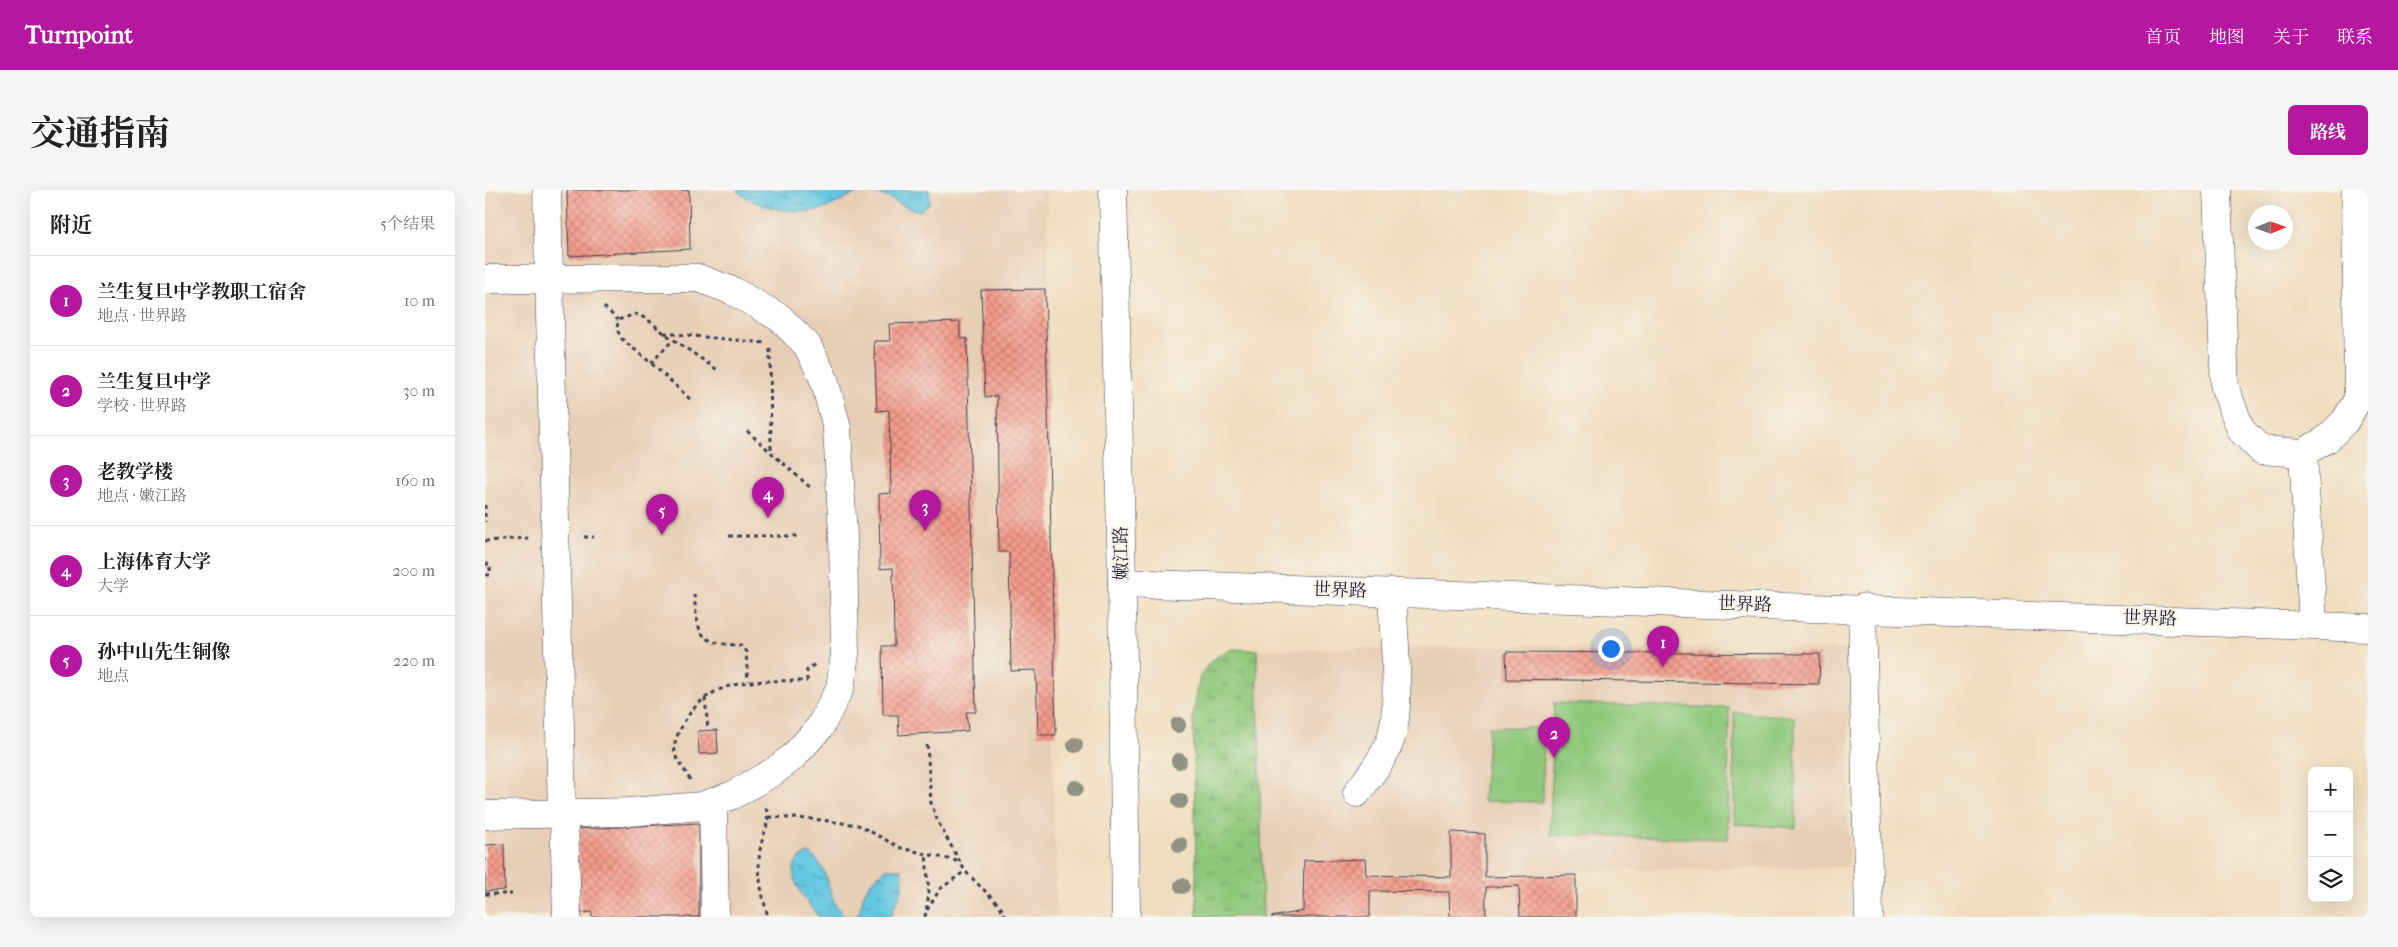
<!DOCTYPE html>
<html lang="zh">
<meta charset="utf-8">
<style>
:root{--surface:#fff;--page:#f6f6f6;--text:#222;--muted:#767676;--line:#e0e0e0;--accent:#b5179e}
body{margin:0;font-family:"IM FELL French Canon","Noto Serif SC",serif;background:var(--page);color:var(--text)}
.controls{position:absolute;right:15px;bottom:15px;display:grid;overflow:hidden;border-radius:8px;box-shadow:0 5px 20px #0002}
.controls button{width:45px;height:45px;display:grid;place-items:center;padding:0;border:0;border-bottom:1px solid var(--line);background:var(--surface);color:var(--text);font:25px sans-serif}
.compass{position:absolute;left:1763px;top:15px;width:45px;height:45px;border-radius:50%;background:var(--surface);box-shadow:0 5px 20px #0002;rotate:89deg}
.you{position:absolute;left:1125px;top:458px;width:18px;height:18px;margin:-12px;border:4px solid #fff;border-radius:50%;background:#1a73e8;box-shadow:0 0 0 8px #1a73e833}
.badge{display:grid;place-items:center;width:32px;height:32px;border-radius:50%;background:var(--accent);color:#fff;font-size:16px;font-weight:700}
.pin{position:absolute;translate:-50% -41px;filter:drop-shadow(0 1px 2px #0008)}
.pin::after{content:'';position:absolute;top:26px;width:18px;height:15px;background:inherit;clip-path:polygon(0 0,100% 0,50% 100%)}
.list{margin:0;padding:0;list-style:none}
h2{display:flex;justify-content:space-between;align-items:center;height:65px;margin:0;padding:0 20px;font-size:21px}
h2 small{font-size:16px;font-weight:400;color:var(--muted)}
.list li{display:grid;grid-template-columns:32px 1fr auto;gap:15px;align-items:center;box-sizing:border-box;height:90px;padding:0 20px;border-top:1px solid var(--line)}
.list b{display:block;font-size:19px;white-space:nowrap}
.list p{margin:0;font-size:16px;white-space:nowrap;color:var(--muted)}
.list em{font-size:16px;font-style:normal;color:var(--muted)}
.icon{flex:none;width:28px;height:28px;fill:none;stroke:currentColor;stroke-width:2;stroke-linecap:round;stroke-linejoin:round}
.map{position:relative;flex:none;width:1883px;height:727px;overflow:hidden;border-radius:8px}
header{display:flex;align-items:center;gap:30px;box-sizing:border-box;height:70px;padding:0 25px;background:var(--accent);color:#fff}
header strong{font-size:24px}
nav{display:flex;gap:28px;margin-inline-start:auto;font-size:18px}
.intro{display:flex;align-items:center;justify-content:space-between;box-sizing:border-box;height:120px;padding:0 30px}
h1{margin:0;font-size:35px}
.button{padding:12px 22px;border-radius:8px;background:var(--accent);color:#fff;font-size:18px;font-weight:700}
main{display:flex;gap:30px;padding:0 30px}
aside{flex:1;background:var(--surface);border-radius:8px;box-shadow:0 5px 20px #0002}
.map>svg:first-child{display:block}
</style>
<header>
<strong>Turnpoint</strong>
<nav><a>首页</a><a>地图</a><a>关于</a><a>联系</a></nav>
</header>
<div class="intro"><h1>交通指南</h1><a class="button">路线</a></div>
<main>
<aside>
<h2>附近<small>5个结果</small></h2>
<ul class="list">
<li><span class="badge">1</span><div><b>兰生复旦中学教职工宿舍</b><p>地点 · 世界路</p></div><em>10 m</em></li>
<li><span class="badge">2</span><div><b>兰生复旦中学</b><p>学校 · 世界路</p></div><em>30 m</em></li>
<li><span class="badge">3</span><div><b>老教学楼</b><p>地点 · 嫩江路</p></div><em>160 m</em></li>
<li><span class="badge">4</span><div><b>上海体育大学</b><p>大学</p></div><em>200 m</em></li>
<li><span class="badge">5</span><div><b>孙中山先生铜像</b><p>地点</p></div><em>220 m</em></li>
</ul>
</aside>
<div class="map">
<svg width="1883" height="727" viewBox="0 0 1883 727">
<defs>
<pattern id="park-tufts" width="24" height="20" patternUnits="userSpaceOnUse" patternTransform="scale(1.25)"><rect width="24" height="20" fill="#8fc87c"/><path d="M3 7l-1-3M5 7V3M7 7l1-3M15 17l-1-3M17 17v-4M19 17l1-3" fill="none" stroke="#74a267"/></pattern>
<pattern id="water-ripples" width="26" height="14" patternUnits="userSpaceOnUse" patternTransform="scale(1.25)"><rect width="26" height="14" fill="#63c7e0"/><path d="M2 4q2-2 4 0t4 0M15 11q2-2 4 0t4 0" fill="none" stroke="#51a1b7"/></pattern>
<pattern id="building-cross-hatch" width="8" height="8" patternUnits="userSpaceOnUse" patternTransform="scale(1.25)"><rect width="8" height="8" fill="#f59c8c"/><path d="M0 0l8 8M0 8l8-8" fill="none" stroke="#c67f74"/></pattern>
</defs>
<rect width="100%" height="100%" fill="#f7f3e8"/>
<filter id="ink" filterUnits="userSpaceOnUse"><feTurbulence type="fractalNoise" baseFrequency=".02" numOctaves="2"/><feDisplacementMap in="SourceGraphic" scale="10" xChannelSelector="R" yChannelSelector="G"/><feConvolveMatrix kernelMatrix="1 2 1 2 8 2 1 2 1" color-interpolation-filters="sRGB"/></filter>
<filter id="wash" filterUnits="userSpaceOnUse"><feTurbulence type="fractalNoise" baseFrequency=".0096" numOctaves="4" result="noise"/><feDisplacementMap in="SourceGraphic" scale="20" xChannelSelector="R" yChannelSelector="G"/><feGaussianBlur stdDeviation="1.12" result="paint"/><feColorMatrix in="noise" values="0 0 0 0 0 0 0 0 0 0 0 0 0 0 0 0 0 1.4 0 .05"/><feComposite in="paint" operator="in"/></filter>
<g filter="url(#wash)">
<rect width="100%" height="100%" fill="#f0dec0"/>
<path fill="#e7cfb6" d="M0,0H562L567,550L572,727H0Z
M1045,456L1364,459V677L1091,680V727H778L772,460Z"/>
<path fill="url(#park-tufts)" stroke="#58755c" d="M747,459L772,460L778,727H712L708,526L715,486L724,473L736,464Z"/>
<path fill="#8fc87c" stroke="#58755c" d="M1069,513L1244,518L1243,649L1065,645Z
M1249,522L1310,527L1311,638L1249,634Z
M1004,537L1059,538L1058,612L998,611Z"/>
<path fill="url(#water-ripples)" stroke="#42748e" d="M251,0H444L445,13L435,21C416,18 401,2 381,2C366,2 352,15 338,19C313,26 269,18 251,0Z
M324,663C347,678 340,709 360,727H333C321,709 290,676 324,663Z
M402,679H416C422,696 412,712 405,727H370C378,720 375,711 380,702C384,692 393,685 402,679Z"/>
<g id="blocks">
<path fill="url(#building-cross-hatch)" d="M82,0H204L205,59L84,66Z
M560,99L571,545H553L551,480L526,481L524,362H514L512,206L500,207L496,100Z
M475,132V148L482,149L491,522H481L483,541L414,545L413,525H398L397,456H409L408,378L395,379L394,304L406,303L404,220L392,221L389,151H405L404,134Z
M1021,462L1335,464L1334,494L1022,489Z
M232,540L233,563L214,564L213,541Z
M214,633V727H107V722L96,723L93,639Z
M966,642L1000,644V687L1091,685V727H1035L1034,696L1001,697V727H965L964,702L885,701V727H786L818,721L819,671L880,669L881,685L966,687Z
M19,654L20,700L0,701V655Z"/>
</g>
</g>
<g filter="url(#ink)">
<use href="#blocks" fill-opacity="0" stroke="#413e4f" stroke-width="1"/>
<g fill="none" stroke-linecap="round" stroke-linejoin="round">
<defs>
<path id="minor" d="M62,0L77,623L79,628L82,727
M1732,0L1740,198L1756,240L1776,260L1818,263L1842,249L1860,231L1873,209L1871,0
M0,89L213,88L248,101L295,128L322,155L339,189L352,238L358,345L360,464L355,498L335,537L308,567L288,582L248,605L217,616L144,622L0,625
M1818,263L1828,434
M637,393L1883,438
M1377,418L1384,727
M872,603C884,586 900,568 906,548C917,513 908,440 907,402
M228,612L230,727"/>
<path id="major" d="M628,0L637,393L641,727"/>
</defs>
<use href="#minor" stroke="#413e4f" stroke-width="29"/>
<use href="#major" stroke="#413e4f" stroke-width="29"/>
<path stroke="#413e4f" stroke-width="3" stroke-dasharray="4 4" stroke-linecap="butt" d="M119,117L133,130
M179,143L280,153
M285,159L286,261
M166,173L188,150
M205,209L166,173L137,149L132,140L133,130L151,124L162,129L179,143L234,181
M262,241L327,299
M0,315V332
M244,346H315
M99,347H109
M0,351L43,348
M0,374H5V385H0
M209,404C213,444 212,454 256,455L261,462L263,491
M322,491V480L330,474
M220,508L223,539
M442,555L446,613L453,632L480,681L515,716L521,727
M205,590C201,580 192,573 190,563C188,552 193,544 198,534C225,485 274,491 322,491
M281,618C286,634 277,645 275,660C272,684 277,705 283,727
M284,627L328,629L373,635L416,658L476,672
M0,704H27
M442,720L455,699L480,681
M440,727L444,704L441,664"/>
<use href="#minor" stroke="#fff" stroke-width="28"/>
<use href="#major" stroke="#fff" stroke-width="28"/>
</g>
<g fill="#919281">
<circle cx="693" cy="535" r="8"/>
<circle cx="590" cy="555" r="8"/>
<circle cx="694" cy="571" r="8"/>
<circle cx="591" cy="598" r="8"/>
<circle cx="695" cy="611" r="8"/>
<circle cx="695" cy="655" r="8"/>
<circle cx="697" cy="696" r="8"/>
</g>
</g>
<g text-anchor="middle" stroke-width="4.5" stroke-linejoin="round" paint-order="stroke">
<g font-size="18" fill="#22223b" stroke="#f7f3e8">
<text transform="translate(636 363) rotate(-91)" y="6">嫩江路</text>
<text transform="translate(855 400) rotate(2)" y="6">世界路</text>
<text transform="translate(1260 414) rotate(2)" y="6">世界路</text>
<text transform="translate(1665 428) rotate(2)" y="6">世界路</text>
</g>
</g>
</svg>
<div class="controls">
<button>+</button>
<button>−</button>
<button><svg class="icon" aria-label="layers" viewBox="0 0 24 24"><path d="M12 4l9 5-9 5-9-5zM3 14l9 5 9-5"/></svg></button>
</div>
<svg class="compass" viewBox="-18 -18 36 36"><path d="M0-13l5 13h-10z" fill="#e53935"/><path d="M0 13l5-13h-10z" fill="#767676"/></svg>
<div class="you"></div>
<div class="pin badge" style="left:1178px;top:477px">1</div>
<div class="pin badge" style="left:1069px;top:568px">2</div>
<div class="pin badge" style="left:440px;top:341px">3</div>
<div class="pin badge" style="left:283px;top:328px">4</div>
<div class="pin badge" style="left:177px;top:345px">5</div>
</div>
</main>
